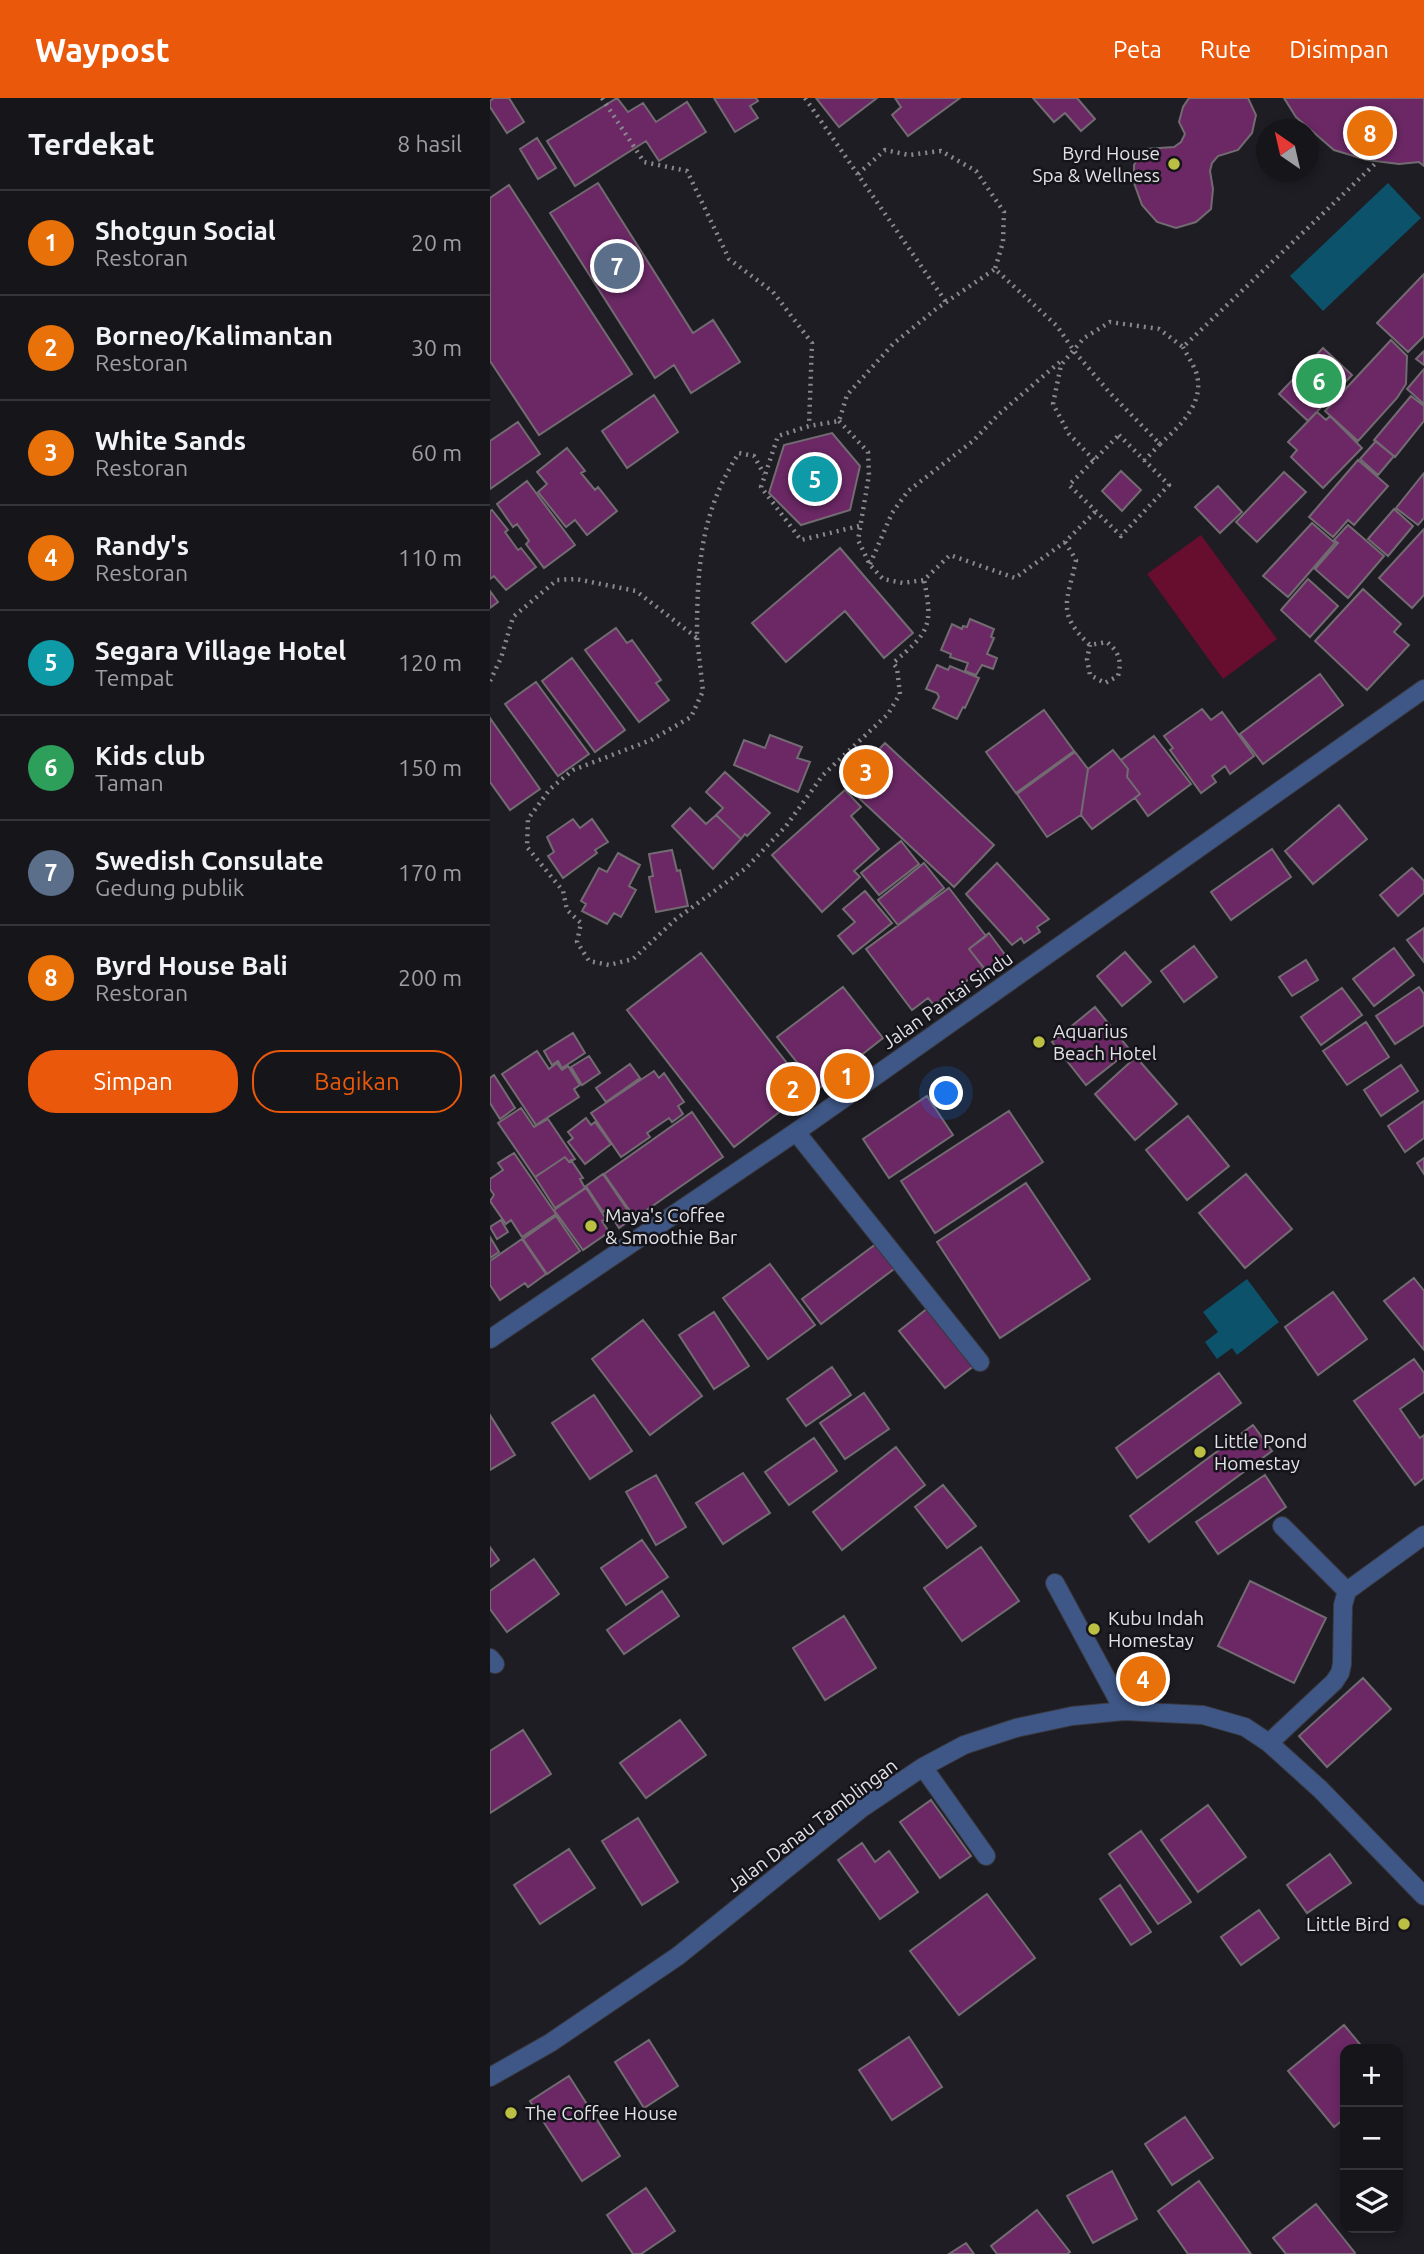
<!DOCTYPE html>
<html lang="id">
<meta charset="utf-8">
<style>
:root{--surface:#16161a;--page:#232327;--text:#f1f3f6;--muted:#9e9fa2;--line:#353539;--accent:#ea580c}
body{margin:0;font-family:Ubuntu,sans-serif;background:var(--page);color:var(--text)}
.controls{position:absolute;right:21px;bottom:21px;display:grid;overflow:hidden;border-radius:14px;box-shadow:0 4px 10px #0003}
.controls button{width:63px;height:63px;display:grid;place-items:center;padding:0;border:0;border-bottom:2px solid var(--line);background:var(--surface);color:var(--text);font:35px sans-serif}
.compass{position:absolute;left:766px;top:21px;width:63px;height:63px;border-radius:50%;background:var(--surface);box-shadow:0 4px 10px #0003;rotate:326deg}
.you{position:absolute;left:457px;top:996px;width:24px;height:24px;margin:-18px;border:5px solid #fff;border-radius:50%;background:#1a73e8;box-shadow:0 0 0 10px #1a73e833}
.badge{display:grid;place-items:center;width:46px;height:46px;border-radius:50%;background:var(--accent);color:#fff;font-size:23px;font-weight:700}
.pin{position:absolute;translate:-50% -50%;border:4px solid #fff;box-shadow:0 2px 7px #0006}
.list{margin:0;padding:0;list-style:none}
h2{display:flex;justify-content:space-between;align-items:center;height:91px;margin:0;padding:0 28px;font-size:30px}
h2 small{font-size:23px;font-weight:400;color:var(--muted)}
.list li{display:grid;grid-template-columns:46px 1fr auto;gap:21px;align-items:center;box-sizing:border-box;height:105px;padding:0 28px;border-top:2px solid var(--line)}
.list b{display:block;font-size:26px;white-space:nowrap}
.list p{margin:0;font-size:23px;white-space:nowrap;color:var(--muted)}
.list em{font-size:23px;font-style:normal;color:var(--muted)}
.actions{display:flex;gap:14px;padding:21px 28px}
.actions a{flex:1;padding:16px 0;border:2px solid var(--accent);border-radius:28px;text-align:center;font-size:24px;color:var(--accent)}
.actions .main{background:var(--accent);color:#fff}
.icon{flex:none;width:38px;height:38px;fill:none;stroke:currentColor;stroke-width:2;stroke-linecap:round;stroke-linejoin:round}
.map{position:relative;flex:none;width:934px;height:2156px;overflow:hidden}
header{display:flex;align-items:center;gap:42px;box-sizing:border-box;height:98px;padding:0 35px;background:var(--accent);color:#fff}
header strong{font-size:33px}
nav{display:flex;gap:38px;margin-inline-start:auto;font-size:24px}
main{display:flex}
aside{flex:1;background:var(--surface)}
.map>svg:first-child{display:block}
</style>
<header>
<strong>Waypost</strong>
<nav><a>Peta</a><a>Rute</a><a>Disimpan</a></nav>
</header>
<main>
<aside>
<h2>Terdekat<small>8 hasil</small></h2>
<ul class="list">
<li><span class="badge" style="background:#e8710a">1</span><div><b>Shotgun Social</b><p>Restoran</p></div><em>20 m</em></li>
<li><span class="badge" style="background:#e8710a">2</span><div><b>Borneo/Kalimantan</b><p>Restoran</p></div><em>30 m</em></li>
<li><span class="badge" style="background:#e8710a">3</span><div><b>White Sands</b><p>Restoran</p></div><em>60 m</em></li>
<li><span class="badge" style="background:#e8710a">4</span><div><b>Randy's</b><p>Restoran</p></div><em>110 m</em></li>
<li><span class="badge" style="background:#0f9aa8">5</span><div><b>Segara Village Hotel</b><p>Tempat</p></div><em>120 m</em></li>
<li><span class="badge" style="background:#2e9e5b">6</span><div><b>Kids club</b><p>Taman</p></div><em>150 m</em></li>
<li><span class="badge" style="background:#5c6f8a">7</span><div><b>Swedish Consulate</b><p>Gedung publik</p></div><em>170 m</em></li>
<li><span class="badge" style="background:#e8710a">8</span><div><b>Byrd House Bali</b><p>Restoran</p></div><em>200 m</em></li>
</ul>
<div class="actions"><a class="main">Simpan</a><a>Bagikan</a></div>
</aside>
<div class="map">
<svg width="934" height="2156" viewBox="0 0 934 2156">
<rect width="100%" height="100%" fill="#1e1d23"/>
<path fill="#670d2d" d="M711,437L787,541L733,581L657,476Z"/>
<path fill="#0b526a" d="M898,85L931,120L833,213L800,178Z
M757,1181L789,1224L747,1257L742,1250L727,1261L715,1244L728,1234L713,1214Z"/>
<path fill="#6b2865" stroke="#726b71" stroke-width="2" d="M4,0H19L34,24L17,35L0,9V3Z
M127,0L138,14L153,5L166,24L197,4L216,34L169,63L156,43L85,88L57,43Z
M224,0H266L268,3L260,8L268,20L245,34Z
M326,0H387L349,29Z
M405,0H470L418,38L402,17L411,9Z
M543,0H587L605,21L591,33L575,15L564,24Z
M699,0H758L766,17L762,35L748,52L728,58L722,65L720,73L723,91L721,111L706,124L686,130L667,124L652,107L644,85V67L655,51L684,49L691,44L695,36L689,24L693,9Z
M794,0H934V68L929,64L909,66L877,62L844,52L806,19Z
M47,40L66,70L48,81L30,51Z
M108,85L203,235L223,222L250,264L201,295L184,267L165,280L60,115Z
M19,87L142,276L49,337L0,263V100Z
M934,176V238L918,254L887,225Z
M901,242L917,258L916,286L907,300L868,343L835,313Z
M833,250L862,277L818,323L789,296Z
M934,253V267L926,261Z
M934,271V306L917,291Z
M164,297L188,334L137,370L112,333Z
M921,298L934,308V323L905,359L884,342Z
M827,314L836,322L840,318L872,350L833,390L801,359L807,352L798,344Z
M28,324L50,356L0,391V343Z
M342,335L370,368L360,412L311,427L279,395L294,347Z
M886,343L904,358L888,377L870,361Z
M77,350L95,373L91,375L105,392L108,389L127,413L97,437L85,422L76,429L48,394L57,386L47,374Z
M868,362L898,388L864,427L858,422L843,439L819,419Z
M631,373L651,392L632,413L612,393Z
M794,374L816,394L767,444L746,424Z
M934,375V420L928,427L906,410Z
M37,383L85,447L54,470L36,446L39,443L27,426L23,429L7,406Z
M728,388L752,414L730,435L705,409Z
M904,411L923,428L898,458L878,441Z
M2,412L18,432L15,434L28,452L31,450L46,469L16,492L4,478L0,481V413Z
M822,425L845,445L798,499L773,478Z
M858,427L894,458L858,500L825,471L848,445L844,442Z
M934,431V497L922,510L889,480Z
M350,450L423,535L394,560L355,513L296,564L262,525Z
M818,481L848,508L820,539L791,512Z
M873,491L911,526L904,534L919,547L877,592L825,543Z
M0,493L8,504L0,510Z
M480,521L504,531L501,539L504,540L497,556L507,560L503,571L492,567L486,577L475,573L478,565L460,559L461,556L451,552L462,526L472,531L473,528L477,529Z
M126,530L137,545L142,542L171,582L166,585L179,602L149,624L95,552Z
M82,560L135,632L105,654L52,583Z
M447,567L458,572L460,568L489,580L475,610L473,609L467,621L443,610L449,599L447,595L436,591Z
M830,576L853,607L773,666L750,636Z
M46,584L99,656L68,678L15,606Z
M712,611L721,622L732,614L764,658L740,676L735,668L722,678L726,684L711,695L680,652L683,650L674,638Z
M554,612L584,653L526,695L496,654Z
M0,620L50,691L20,712L0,684Z
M280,637L312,649L307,660L320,664L308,694L244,667L254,642L275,650Z
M664,638L701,686L658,718L645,700L650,696L637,679L638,671L631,662Z
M395,645L504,747L464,789L355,687Z
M623,652L638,671L637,679L650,696L602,731L591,717L598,671Z
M585,654L598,671L591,717L557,739L527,696Z
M235,674L280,715L257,738L255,736L251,741L226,717L233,710L216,694Z
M355,692L371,709L361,718L389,751L364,773L370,779L332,814L282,757Z
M849,707L877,741L823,786L795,753Z
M200,710L216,726L226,717L251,741L223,771L182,728Z
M83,721L90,730L102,721L118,744L105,752L107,755L73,780L58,758L64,754L57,739Z
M411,743L429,766L389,797L371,775Z
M782,751L801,779L741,822L721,794Z
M182,752L187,773L190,772L198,808L166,814L159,779L163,778L159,756Z
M128,755L150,767L139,788L146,792L131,819L124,815L117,826L92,813L96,806L91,803L109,770L117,774Z
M434,765L454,790L408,827L388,802Z
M507,765L559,821L547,829L550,834L534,845L531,840L522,847L476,796Z
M922,770L934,783V795L908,818L890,797Z
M459,790L496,838L479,851L494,870L444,907L438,900L422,912L376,851Z
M375,793L402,825L363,856L348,838L365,824L353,811Z
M934,830V864L917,842Z
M499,835L519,862L499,877L479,851Z
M704,848L727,879L694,904L671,873Z
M904,850L924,877L884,908L863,881Z
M635,854L661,884L632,908L607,878Z
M211,855L318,992L244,1049L137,912Z
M816,862L828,882L802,898L789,879Z
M353,889L393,940L328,991L287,939Z
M929,889L934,896V927L905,946L886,918Z
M852,890L872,917L831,947L811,919Z
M605,909L640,952L596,987L562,944Z
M876,924L899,959L857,987L833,953Z
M83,935L95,955L72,970L68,963L62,967L54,953Z
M47,953L59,971L67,965L72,972L78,968L90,987L84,991L89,999L46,1027L12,976Z
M99,958L110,975L92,987L81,969Z
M646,959L687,1006L645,1042L605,996Z
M140,966L150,980L116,1004L106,990Z
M911,967L928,993L891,1018L874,992Z
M164,973L169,980L174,975L194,1004L188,1008L193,1016L182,1024L179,1020L157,1035L160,1039L131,1059L101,1015Z
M4,977L25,1010L10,1021L0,1005V980Z
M437,998L463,1037L399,1080L373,1041Z
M934,1003V1040L915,1054L898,1028Z
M31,1010L44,1029L58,1021L85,1061L79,1064L75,1059L45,1079L8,1025Z
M519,1013L553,1064L445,1135L411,1083Z
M202,1014L233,1059L145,1120L114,1076Z
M698,1018L739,1068L697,1102L656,1052Z
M96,1020L101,1027L105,1024L121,1046L95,1066L78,1044L83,1040L78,1034Z
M24,1055L66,1116L32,1139L21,1122L16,1126L0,1103L4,1097L0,1091V1081L13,1072L8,1065Z
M75,1059L79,1064L81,1062L93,1080L90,1081L95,1090L65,1110L45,1079Z
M934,1060V1076L927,1065Z
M113,1076L143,1120L129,1130L117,1111L113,1114L96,1088Z
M756,1076L802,1131L755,1170L709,1115Z
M536,1085L600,1181L510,1240L447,1144Z
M96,1090L116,1121L112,1123L119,1134L93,1152L64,1112Z
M66,1118L90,1153L57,1176L33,1141Z
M11,1122L18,1134L7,1141L0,1129Z
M0,1139L9,1154L0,1160Z
M32,1141L56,1176L38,1189L35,1185L10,1202L0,1187V1163Z
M390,1143L408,1168L331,1226L312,1201Z
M280,1166L325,1227L278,1261L233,1200Z
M924,1180L934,1193V1252L894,1203Z
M843,1194L877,1241L828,1277L795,1229Z
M443,1206L489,1264L455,1290L409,1233Z
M224,1214L259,1268L224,1291L189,1237Z
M153,1222L212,1298L160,1337L102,1261Z
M924,1261L934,1275V1294L910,1311L930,1340L934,1337V1380L925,1387L864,1303Z
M342,1269L361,1297L316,1328L297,1301Z
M729,1275L751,1305L647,1380L626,1350Z
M374,1295L399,1331L355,1361L330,1325Z
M104,1297L142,1353L100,1381L62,1325Z
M0,1317L25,1357L0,1372Z
M763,1327L782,1353L659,1444L640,1418Z
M324,1340L347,1373L299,1407L275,1374Z
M406,1349L435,1387L352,1452L323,1414Z
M253,1375L280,1415L233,1446L206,1405Z
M166,1377L196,1429L166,1447L136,1394Z
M775,1377L796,1409L728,1456L706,1424Z
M453,1387L486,1428L457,1450L425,1409Z
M152,1442L178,1479L136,1507L111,1470Z
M0,1449L9,1462L0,1469Z
M491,1449L529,1503L472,1543L434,1490Z
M44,1461L69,1496L17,1534L0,1511V1493Z
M760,1483L836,1520L804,1585L728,1548Z
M172,1493L189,1518L134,1556L117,1532Z
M354,1518L386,1570L335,1602L303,1550Z
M873,1580L901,1611L837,1669L809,1638Z
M190,1622L216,1657L156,1700L130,1665Z
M33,1632L61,1676L0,1715V1653Z
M441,1702L481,1758L450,1780L410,1724Z
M718,1707L756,1759L708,1794L671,1742Z
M148,1720L188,1784L152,1807L112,1743Z
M651,1733L701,1804L668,1826L619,1756Z
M372,1745L385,1764L399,1753L428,1794L390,1821L348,1762Z
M79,1751L105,1790L50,1826L24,1787Z
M840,1756L861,1785L817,1815L797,1787Z
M630,1787L661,1834L641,1847L610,1801Z
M497,1796L545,1860L469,1917L420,1853Z
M769,1812L789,1840L751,1867L731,1839Z
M854,1927L874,1951H855V2020L844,2029L798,1973Z
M419,1939L452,1989L402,2022L369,1972Z
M159,1942L188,1988L154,2010L125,1964Z
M79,1978L130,2058L92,2083L40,2003Z
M695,2019L723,2060L682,2087L655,2046Z
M622,2073L647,2121L603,2145L577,2098Z
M709,2083L761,2156H698L668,2113Z
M156,2090L185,2133L151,2156H143L117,2117Z
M826,2106L865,2155L864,2156H796L783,2140Z
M547,2112L580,2154L577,2156H507L501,2148Z
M476,2145L484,2156H459Z"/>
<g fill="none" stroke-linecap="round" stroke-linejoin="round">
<defs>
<path id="minor" d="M306,1034L490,1264
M0,1241L306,1034L934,591
M792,1428L857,1493
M565,1485L634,1613
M0,1560L5,1566
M779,1645L844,1584L850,1575L852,1566L853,1507L857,1493L934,1437
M433,1669L496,1758
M0,1979L60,1945L188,1858L372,1710L433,1669L474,1647L526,1630L582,1618L634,1613L713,1617L755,1629L779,1645L830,1691L934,1798"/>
</defs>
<use href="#minor" stroke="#39383e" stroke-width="20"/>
<path stroke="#89888d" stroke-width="4.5" stroke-dasharray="2 5" stroke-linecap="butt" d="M112,0L154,64L197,73L239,161L283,194L322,245L319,328
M315,0L456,204
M368,76L395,52L419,57L451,53L486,73L514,114L513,144L505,171
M349,323L378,354L379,377L368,442L380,467L393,481L413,485L434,482L460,457L525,480L575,444L606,413
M629,337L679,387L631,438L579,387Z
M670,346C690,328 716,304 706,274C703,266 697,257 693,249
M604,362L579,336L563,306L571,267L594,240L620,224L669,231L693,249L888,63
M369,428L311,442L271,389L288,338L319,328L349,323L357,297L403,246L446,211L505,171L567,228L584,253L619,294L670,346L654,363
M575,444L586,462C578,502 565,515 600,547L617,544C629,554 632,563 628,578L615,585L600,577L597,561L600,547
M380,466L402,415L418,393L483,343L509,316L572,262
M207,540L213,593L201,619L161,642L83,672L60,691L38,721L37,749L73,793L77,812L91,825L87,844L99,863L119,867L143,861L186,821L256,770L296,728L333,677L398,616L410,596L407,570L403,565C438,535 444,529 434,482
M0,583L11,560L23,519L67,482L86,481L146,493L207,540C207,472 210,414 249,355L264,358L274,376"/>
<use href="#minor" stroke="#3e5786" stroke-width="18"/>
</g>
<g fill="#bbc044" stroke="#15141a" stroke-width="2.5">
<circle cx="684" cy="66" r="7"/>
<circle cx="549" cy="944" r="7"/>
<circle cx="101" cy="1128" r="7"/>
<circle cx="710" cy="1354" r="7"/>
<circle cx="604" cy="1531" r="7"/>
<circle cx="914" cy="1826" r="7"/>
<circle cx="21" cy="2015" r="7"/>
</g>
<g text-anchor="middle" stroke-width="5" stroke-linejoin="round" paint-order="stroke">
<g font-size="19" fill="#e2e1e6" stroke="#15141a" text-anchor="start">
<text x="670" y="62" text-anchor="end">Byrd House<tspan x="670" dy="22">Spa &amp; Wellness</tspan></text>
<text x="563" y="940">Aquarius<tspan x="563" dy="22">Beach Hotel</tspan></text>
<text x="115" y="1124">Maya's Coffee<tspan x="115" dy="22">&amp; Smoothie Bar</tspan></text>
<text x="724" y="1350">Little Pond<tspan x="724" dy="22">Homestay</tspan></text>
<text x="618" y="1527">Kubu Indah<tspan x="618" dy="22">Homestay</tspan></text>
<text x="900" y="1833" text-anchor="end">Little Bird</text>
<text x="35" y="2022">The Coffee House</text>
</g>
<g font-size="19" fill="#e2e1e6" stroke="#15141a">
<text transform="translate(457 902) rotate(-35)" y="7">Jalan Pantai Sindu</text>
<text transform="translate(322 1727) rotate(-37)" y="7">Jalan Danau Tamblingan</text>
</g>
</g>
</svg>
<div class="controls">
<button>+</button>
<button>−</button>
<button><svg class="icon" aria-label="layers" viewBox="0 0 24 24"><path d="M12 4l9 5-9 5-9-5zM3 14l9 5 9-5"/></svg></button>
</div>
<svg class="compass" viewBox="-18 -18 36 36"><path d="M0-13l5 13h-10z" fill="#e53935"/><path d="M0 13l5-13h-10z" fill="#9e9fa2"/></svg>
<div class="you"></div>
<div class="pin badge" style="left:357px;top:978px;background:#e8710a">1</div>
<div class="pin badge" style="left:303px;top:991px;background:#e8710a">2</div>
<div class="pin badge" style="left:376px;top:674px;background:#e8710a">3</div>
<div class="pin badge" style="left:653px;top:1581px;background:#e8710a">4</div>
<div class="pin badge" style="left:325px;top:381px;background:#0f9aa8">5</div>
<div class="pin badge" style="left:829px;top:283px;background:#2e9e5b">6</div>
<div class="pin badge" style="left:127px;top:168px;background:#5c6f8a">7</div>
<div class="pin badge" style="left:880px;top:35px;background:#e8710a">8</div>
</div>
</main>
